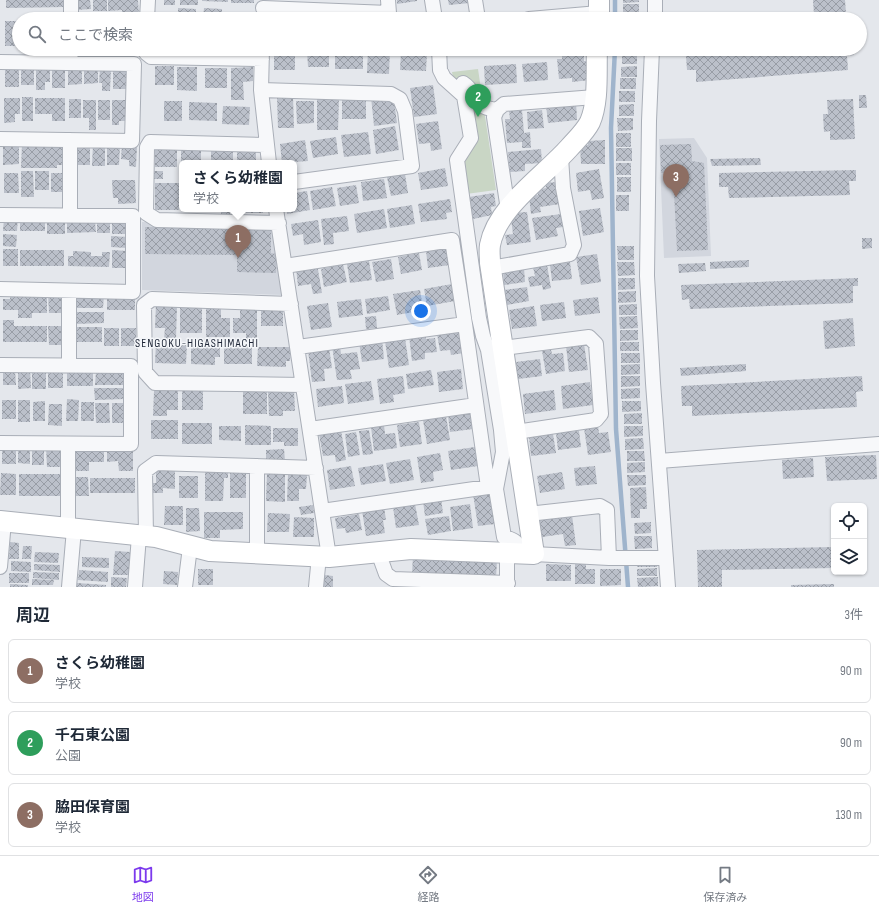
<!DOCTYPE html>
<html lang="ja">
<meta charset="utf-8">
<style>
:root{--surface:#fff;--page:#f2f2f3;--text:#1f2937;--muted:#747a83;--line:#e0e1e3;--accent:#7c3aed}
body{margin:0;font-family:"Sofia Sans Condensed","Noto Sans JP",sans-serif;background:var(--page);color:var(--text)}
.controls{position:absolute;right:12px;bottom:12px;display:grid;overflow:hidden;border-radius:6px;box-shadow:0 1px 3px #0004}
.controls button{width:36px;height:36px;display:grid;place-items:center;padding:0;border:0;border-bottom:1px solid var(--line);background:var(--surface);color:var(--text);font:20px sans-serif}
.you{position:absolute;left:421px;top:311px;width:14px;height:14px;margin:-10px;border:3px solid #fff;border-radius:50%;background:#1a73e8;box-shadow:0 0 0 6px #1a73e833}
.badge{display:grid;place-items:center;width:26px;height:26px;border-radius:50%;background:var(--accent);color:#fff;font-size:13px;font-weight:700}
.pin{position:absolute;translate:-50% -33px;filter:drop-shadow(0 1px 2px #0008)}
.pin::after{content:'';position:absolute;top:21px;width:14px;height:12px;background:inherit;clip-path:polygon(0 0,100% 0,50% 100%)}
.popup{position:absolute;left:179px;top:160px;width:118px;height:52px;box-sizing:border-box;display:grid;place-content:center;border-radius:6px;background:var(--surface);filter:drop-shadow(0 1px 3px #0005);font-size:13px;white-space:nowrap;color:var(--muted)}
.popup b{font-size:15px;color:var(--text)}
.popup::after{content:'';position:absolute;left:50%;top:100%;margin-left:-8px;border:8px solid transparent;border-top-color:var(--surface)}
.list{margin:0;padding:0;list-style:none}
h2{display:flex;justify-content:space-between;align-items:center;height:52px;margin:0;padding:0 16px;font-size:17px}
h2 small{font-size:13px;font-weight:400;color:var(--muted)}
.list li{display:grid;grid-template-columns:26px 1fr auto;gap:12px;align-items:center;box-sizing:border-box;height:64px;margin:0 8px 8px;padding:0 8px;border:1px solid var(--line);border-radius:6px}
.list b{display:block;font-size:15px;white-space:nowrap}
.list p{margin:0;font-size:13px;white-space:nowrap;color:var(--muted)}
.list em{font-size:13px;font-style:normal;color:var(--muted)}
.icon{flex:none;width:22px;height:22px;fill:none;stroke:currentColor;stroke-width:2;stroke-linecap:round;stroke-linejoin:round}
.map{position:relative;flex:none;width:879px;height:587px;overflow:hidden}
.search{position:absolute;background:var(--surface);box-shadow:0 1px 3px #0004;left:12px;right:12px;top:12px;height:44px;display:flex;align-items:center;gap:10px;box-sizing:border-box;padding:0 14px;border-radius:22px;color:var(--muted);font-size:15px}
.sheet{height:268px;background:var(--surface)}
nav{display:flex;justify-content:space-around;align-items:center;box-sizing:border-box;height:56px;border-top:1px solid var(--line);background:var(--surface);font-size:11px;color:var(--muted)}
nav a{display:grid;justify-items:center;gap:2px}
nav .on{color:var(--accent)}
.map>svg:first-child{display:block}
</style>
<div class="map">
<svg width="879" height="587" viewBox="0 0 879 587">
<defs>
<pattern id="building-cross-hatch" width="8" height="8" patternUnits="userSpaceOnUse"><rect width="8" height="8" fill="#bbc0ca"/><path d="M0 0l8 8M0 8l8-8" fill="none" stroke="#989da6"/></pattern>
</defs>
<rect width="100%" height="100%" fill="#e4e7ec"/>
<path fill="#d2d6de" d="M694,138L707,158L711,256L664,258L659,139Z
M142,222L273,227L283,295L142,290Z"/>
<path fill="#c9d6c5" d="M478,69L496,190L466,194L461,161L474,139L454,82L452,72Z"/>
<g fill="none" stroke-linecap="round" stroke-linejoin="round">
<path stroke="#9fb4cc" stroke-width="4.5" d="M615,0V19
M615,49L611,128L616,429L628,587"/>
</g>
<path fill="url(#building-cross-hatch)" d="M6,0H65V7L6,8Z
M76,0H90L91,9L77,10Z
M93,0H107V11H93Z
M108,0H138L139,15L122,16V10L108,11Z
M164,0H175V5H164Z
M180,0H198V5H180Z
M202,0H228V2L202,1Z
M231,0H254V3H231Z
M397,0H417V1L397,4Z
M448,0H470V3L449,5Z
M623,0H639V2L623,3Z
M813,0H845L846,13L814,15Z
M623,4H639V14H623Z
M178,8L196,9V18L178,17Z
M204,8L222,9V19H203Z
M301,14H316V19H300Z
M623,16H639V19H623Z
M273,17H297V19H273Z
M5,21H19V46H5Z
M329,49V67H308L307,50Z
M368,49L390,50L389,74L367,73Z
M622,49H638V52H622Z
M775,49H853L854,55L847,56L848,70L696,82V70H687L686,56Z
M274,50L295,51V70H274Z
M335,50H363V69H335Z
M573,51L574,56H584V61H588L590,80L572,82V78L559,79L557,59H562V52Z
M401,52L427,53L426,71L400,70Z
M622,54H637V64H622Z
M547,62L548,80L524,82L522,64Z
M516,64L517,83L485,85L484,66Z
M155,66H174V85H155Z
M637,66V77H621V67Z
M177,67H197V91L177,90Z
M253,67V81L243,82L244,100H231V68Z
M34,68V85H21V69Z
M36,68H50V82H45V90H36Z
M52,68H65V88H52Z
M113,68L127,69V89H113Z
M205,68H227V88H205Z
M5,69H19V87H5Z
M68,69H82V84L68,85Z
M84,69H98V83L84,84Z
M100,69H111L110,91H102V83H99Z
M620,78H636V89H620Z
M433,85L437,114L414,117L410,88Z
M619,91H635V102H619Z
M859,95H866L867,108H859Z
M293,96L294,128H278L277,97Z
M382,96L383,102L394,101L397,123L374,126L371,97Z
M22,97H33V121H22Z
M342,97H366V119H342Z
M4,98H20V114H15V122L4,123Z
M35,98H65V121H52V114H35Z
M317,98H339L338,130H317Z
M69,99H81V118H69Z
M853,99L855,139L830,140V131L824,132L823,114H828L827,100Z
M83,100H96V130H89V118H83Z
M98,100H110V120H98Z
M112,100H127V121H119V125H112Z
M164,101H182V121H164Z
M296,101H314V123L297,124Z
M189,102L217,103V121L189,120Z
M576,102L577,120L548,123L546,105Z
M634,104V116H619V105Z
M223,106L250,107L249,125L222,124Z
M522,110L524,133L530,132L531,148H522V142L507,143L505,119H510L509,111Z
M542,110L544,128L528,129L527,112Z
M617,118H633V130L618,131Z
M438,121L442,149L431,151L430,143L419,144L416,124Z
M395,126L399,150L376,154L373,130Z
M368,132L371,154L344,157L341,135Z
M616,133H631V147H616Z
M336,137L338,154L313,158L310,141Z
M305,140L308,161L282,163L280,144Z
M605,140V164H581L580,145H588V141Z
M19,143V164L3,165V144Z
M22,144L64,145V165H57V168H21Z
M93,144H105V166H92Z
M107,144L120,145L119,165H107Z
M122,144L137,145L136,167L129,166V160L121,159Z
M691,144L692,161L704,163L708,250L677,251L673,173H661L660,145Z
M76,145H90V165H76Z
M155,148L177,149V167H155Z
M181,148L201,149V163H181Z
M616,148H632V161H616Z
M211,149L233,150V163H211Z
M541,149L542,163L525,164V171L510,172L508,152Z
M237,150H256V163H237Z
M760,158L761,165L712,166L710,159Z
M616,163H631V175H616Z
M445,168L448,186L421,190L418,173Z
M599,169L604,198L592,200L590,190L578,192L576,173Z
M856,170V181H849L850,195L729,198L728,187H719V173Z
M21,171H33L34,197H21Z
M35,171H49V190H35Z
M153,171H163V179H153Z
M4,173H18L19,193H4Z
M51,173H64V192H51Z
M405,174L408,193L391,196L387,177Z
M617,177H631V192H617Z
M384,179L387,198L363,201L361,182Z
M112,180H135L136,203L118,204V198H113Z
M557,182L560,204L540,207L541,212L531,214L529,196L538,195L537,190L546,188L545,183Z
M155,183H179V210H155Z
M356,185L359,203L340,206L337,188Z
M332,187L336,206L313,210L310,191Z
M307,191L310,210L287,214V209H294V193Z
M494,193L496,206L491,207L492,215L473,219L469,197Z
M616,195H629V211H616Z
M450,199L452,212L446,213L447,219L421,222L418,204Z
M412,205L415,224L390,228L387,209Z
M600,208L604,232L583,236L579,211Z
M221,209H230V218H221Z
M240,209H263V213H240Z
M384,209L387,228L357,233L354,214Z
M527,212L531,242L507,245L505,235L513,234L511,219L515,218L514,213Z
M561,214L563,227L556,228L558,236L536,240L532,218Z
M347,216L349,231L333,233L334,244L324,245L321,219Z
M4,218H18L17,231H3Z
M20,218H45V231H20Z
M47,218L65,222V234H47Z
M74,218L95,222L96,232L67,233V223H74Z
M97,218H110V233H97Z
M112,219H127V234H112Z
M318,220L321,242L304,245L303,234L293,236L291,224Z
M145,227L271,229V253L277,254L276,273L237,272V255L145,254Z
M3,234L17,235L16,247L3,246Z
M111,236L127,237V248L111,247Z
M862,238H872V248L862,249Z
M617,246H634V260H618Z
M447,248L450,265L428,268L426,251Z
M3,249H18V266H3Z
M20,250H64V266H20Z
M112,250L127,251V268H112Z
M73,251L91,252V256H102V252H110L109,267L68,266V256H73Z
M419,253L422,270L401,274L398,257Z
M597,254L601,282L581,285L576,257Z
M391,259L394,279L376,282L372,262Z
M749,260V267L710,269V262Z
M369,261L372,280L350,283L347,264Z
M570,262L572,279L552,281L550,265Z
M617,262H634L635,275L618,276Z
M705,263L706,271L679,273L678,264Z
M317,264L322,293L313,294L311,284L298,286L296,268Z
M343,264L347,282L324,287L321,269Z
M547,265L551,288L543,290L542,285L530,287L528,277L535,276L533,267Z
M524,268L525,282L504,285L503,271Z
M618,278H635V289L618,290Z
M858,278V286H853V303L690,309L689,299L682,300L681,285Z
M452,284L455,301L427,306L424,289Z
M527,287L529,301L507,305L504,290Z
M420,290L422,302L418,303L419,311L397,315L393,294Z
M636,291V302L618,303V292Z
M10,294H47V313H32V318H18V310H3V299H10Z
M48,294H63L64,313H49Z
M75,295H104L103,308H75Z
M388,296L390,310L367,314L365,299Z
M107,297H135V310H107Z
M598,297L600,313L575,316L573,300Z
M361,299L363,315L339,318L337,302Z
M564,302L566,318L542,321L540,305Z
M328,303L332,327L311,330L307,306Z
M156,304L177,305L176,339H164L165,328H155Z
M637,304V315H619V305Z
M180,305H192V308H202V333H180Z
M534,306L537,326L512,329L509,310Z
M221,307V318H230V337H206V308Z
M240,308H257V339H246V333H233V318H240Z
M261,308H283V326H261Z
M75,312H104V323L75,324Z
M376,316L377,328L366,329L365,317Z
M637,316L638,328L620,329L619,317Z
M853,318L855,346L825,349L823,321Z
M3,320H14V326H47V342H3Z
M48,326H63V345H49Z
M76,327H102V342H76Z
M104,328H119V346H104Z
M121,328H136V346H121Z
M461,330L464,353L451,355L450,350L440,351L437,334Z
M620,330H638V340L620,341Z
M426,333V339L435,338L437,352L425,353V359L412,361L409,336Z
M405,338L409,365L389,368L385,341Z
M382,339L384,359L362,362L359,342Z
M620,342H639V351H620Z
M156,343L187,344L186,364L155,363Z
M191,344L220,345V357H215V365L191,364Z
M584,344L588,370L569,372L566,346Z
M224,345H252V364H224Z
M340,345L341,354L357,352L360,369L350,370L352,379L337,380L332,346Z
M258,347H291L290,361H286V367L257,366Z
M329,347L332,368L324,369L325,381L312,382L308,350Z
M551,350L552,354L563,353L565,371L546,374L542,351Z
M621,353H640V363H621Z
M540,359L542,376L518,379L516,362Z
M640,364V374L621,375V365Z
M746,364V371L681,376L680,368Z
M30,369L31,388L18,389V370Z
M461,369L463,389L439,392L437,372Z
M3,370H15L16,385H3Z
M32,370H46V389H32Z
M431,370L434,385L408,389L406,374Z
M48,371H63V388H48Z
M67,371H93V386H67Z
M96,372H126L125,385H95Z
M403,376L405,393L393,395L394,402L380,404L377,379Z
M621,376H640V386L621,387Z
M862,376L863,391L856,392L857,407L692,416V406H682L681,386Z
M371,381L374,400L348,404L345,384Z
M590,382L593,405L563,409L561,386Z
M342,386L344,403L318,407L316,389Z
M94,388H124L125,399L95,400Z
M182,388H203V410H182Z
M640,388V398L621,399V389Z
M268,390H294L295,411H283V416H269Z
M554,390L556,410L525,414L523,394Z
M154,391H178V410H167V416H153Z
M243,391L267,392V414H243Z
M67,399L79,400L78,421H66Z
M2,400H16V419H2Z
M18,400H30V422H18Z
M45,401V421H33V402Z
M622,401H641V411L622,412Z
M81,402H94V421H81Z
M95,403H109L110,423H96Z
M112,403H126L125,423H112Z
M49,404H62V426L48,425Z
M471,413L473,429L450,432L448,416Z
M642,413V424H624V414Z
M446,416L450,440L427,444L423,420Z
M151,420H178V439H151Z
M419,422L422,444L400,447L397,425Z
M182,423H212V444H182Z
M245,425L271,426V445H245Z
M384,425L385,434L395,433L397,448L374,451L371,427Z
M219,426H241V441L219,440Z
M598,426L599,433L608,432L611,452L588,455L584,428Z
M624,426H643V436L624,437Z
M273,428H298V446H284V442H273Z
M341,430L346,460L336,462L335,455L323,456L319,434Z
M369,430L373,454L363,455L359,431Z
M579,431L581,447L558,450L556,433Z
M356,432L360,455L348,457L345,434Z
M553,434L556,453L531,456L529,437Z
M643,438L644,449L625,450V439Z
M16,445V464H2V446Z
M18,445L30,446V464L18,463Z
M32,446H44V465H32Z
M46,447H62V467H47Z
M475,447L478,466L451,470L448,451Z
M74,449L104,450V462H89V471H74Z
M284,449L285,461H266V450Z
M133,450V471H119L118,461L107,462V451Z
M627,451H644L645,461H627Z
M440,453L443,470L433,472L434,481L421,483L417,457Z
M876,455L877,479L827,481L825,457Z
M813,458L814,477L783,479L782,460Z
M410,459L414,480L390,484L386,463Z
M645,462V472L627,473V463Z
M383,464L386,481L361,485L358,468Z
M351,466L355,486L330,490L327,470Z
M595,466L597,484L576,486L574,468Z
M205,467H228V478H224L223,501H205Z
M230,470H246V498H230Z
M156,471H175V489L163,488V493H153V483H156Z
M562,472L565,489L540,493L537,476Z
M1,473L16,474V495H0Z
M267,473L285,474V502L266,501Z
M19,474H63V496H19Z
M288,474L307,475L306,489H299V501H287Z
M627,475H646V485L628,486Z
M179,476H198V498H179Z
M75,477H88L89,496H76Z
M90,478H135V493H90Z
M646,487L647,509H640V518H631L630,488Z
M490,492L495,524L478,526L473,494Z
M441,498L443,513L425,516L423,501Z
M415,504L419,525L396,528L393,507Z
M470,504L473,528L453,531L450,507Z
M313,505L314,513L301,515L299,507Z
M165,506H183V525H164Z
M384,507L386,520H383L385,533L366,536L362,510Z
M186,508H199L200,531L186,532Z
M204,512H243V529L220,530V538H204Z
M268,513L290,514L289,532H267Z
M359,514L362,530L346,533L345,528L337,529L335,518Z
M572,515L576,545L565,546L563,534L542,537L539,519Z
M449,516L451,531L428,535L425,519Z
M294,517L314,518V537H293Z
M651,522V533L635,534L634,523Z
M634,536H652V548L635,549Z
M10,542L19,543V559H9Z
M23,546H32L31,559H22Z
M834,547V568L722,570V587H698L697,550Z
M115,551L130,552L129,575H113Z
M35,552L59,553L58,563L34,562Z
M413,555L497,559L496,579L412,575Z
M82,557L109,558V568L82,567Z
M637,560H657V567H637Z
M11,561L31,562V572L11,571Z
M575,562H586V569H595V584H575Z
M34,564L60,565V572L34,570Z
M546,564L571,565V581H546Z
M657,568V576H637V569Z
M198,569H213V585H198Z
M600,569H621V585L600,586Z
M79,570L108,572V582L78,580Z
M164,571L178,572L177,585L163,584Z
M33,572L59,573V580L33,578Z
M9,573H29V583H9Z
M324,575L333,576V587H323Z
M111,577L127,578L126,587H111Z
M658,577V586L638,587L637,578Z
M32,579L54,580L53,585H32Z
M77,583L106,585V587H77Z
M10,584L28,585V587H10Z
M834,584V587H791V585Z"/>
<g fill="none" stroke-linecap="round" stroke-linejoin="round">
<defs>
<path id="street" d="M432,0L435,19
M475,0L478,19
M263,8L389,13L388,0
M71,19V0
M147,19L148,0
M529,19L599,13
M655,19V0
M147,49L146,53L151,57L262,59
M262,49L261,90L269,163
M439,49L440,70L444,78L464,96L471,138L457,160L479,318L483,336L488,350L501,430L503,452L496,489L504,537C515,540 518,542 521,553
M652,49L649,121L647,276L653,383L668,587
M0,62L134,64L132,141L0,139
M70,63L71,49
M463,83C479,93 470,107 497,110
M261,90L391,94L400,99L405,111L412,166L294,182
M70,140V216
M266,145L150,142L147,147L146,213L157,220L279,223
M276,209L329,557
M508,210L494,117L497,110L504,104L595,97
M0,215L133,216V292L0,289
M285,266L452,240L465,324L298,347
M491,268L570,254L574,245L563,188L561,157
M69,291V365
M291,304L152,299L144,305L145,372L155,383L303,385
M503,348L589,337L596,344L601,414L596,420L516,432
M0,365L131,366V444L0,443
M310,429L476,405
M659,461L879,444
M322,511L488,487L465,324
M528,514L600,506L607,510L609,558
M68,528V444
M146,536L145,471L156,463L316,468
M378,552L386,574L393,579L508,583
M507,553V587
M257,554V466
M534,554L609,558H666
M0,567L4,521
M69,587L74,529
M135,587L139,536
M185,587L190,547
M316,587L319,556"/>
<path id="secondary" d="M599,0V19
M0,521L156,537L210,551L329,557L411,549L534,554L490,263C490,257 489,251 490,245C497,207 544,176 569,148C576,140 585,132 590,122C599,101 596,72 597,49"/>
</defs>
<use href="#street" stroke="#a9aeb7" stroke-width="16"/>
<use href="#secondary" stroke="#a9aeb7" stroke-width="22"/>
<use href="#street" stroke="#f7f8fa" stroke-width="14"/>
<use href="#secondary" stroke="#fff" stroke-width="20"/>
</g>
<g text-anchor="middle" stroke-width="3" stroke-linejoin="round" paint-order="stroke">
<g font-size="12" letter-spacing="1" fill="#1d2536" stroke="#f4f6f9">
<text x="197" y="347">SENGOKU-HIGASHIMACHI</text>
</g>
</g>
</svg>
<div class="controls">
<button><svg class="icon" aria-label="locate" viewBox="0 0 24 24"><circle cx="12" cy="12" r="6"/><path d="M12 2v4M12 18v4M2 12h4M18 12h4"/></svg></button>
<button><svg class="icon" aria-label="layers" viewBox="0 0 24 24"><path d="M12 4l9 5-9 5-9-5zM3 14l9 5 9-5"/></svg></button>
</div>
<div class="you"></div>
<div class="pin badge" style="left:238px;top:258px;background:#8d6e63">1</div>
<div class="popup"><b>さくら幼稚園</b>学校</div>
<div class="pin badge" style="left:478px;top:117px;background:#2e9e5b">2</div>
<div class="pin badge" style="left:676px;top:197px;background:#8d6e63">3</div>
<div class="search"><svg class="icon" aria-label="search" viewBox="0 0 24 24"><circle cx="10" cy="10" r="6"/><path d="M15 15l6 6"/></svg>ここで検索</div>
</div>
<section class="sheet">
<h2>周辺<small>3件</small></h2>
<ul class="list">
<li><span class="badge" style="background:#8d6e63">1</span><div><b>さくら幼稚園</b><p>学校</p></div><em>90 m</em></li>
<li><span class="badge" style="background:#2e9e5b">2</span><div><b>千石東公園</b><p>公園</p></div><em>90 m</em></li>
<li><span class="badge" style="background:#8d6e63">3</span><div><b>脇田保育園</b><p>学校</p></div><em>130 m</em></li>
</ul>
</section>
<nav>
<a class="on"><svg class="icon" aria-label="map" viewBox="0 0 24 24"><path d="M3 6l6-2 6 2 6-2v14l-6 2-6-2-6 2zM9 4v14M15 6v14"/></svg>地図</a>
<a><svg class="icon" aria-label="directions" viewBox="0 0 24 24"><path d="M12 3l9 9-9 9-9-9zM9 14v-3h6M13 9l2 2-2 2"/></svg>経路</a>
<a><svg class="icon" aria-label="saved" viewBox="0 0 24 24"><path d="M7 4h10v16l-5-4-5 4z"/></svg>保存済み</a>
</nav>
